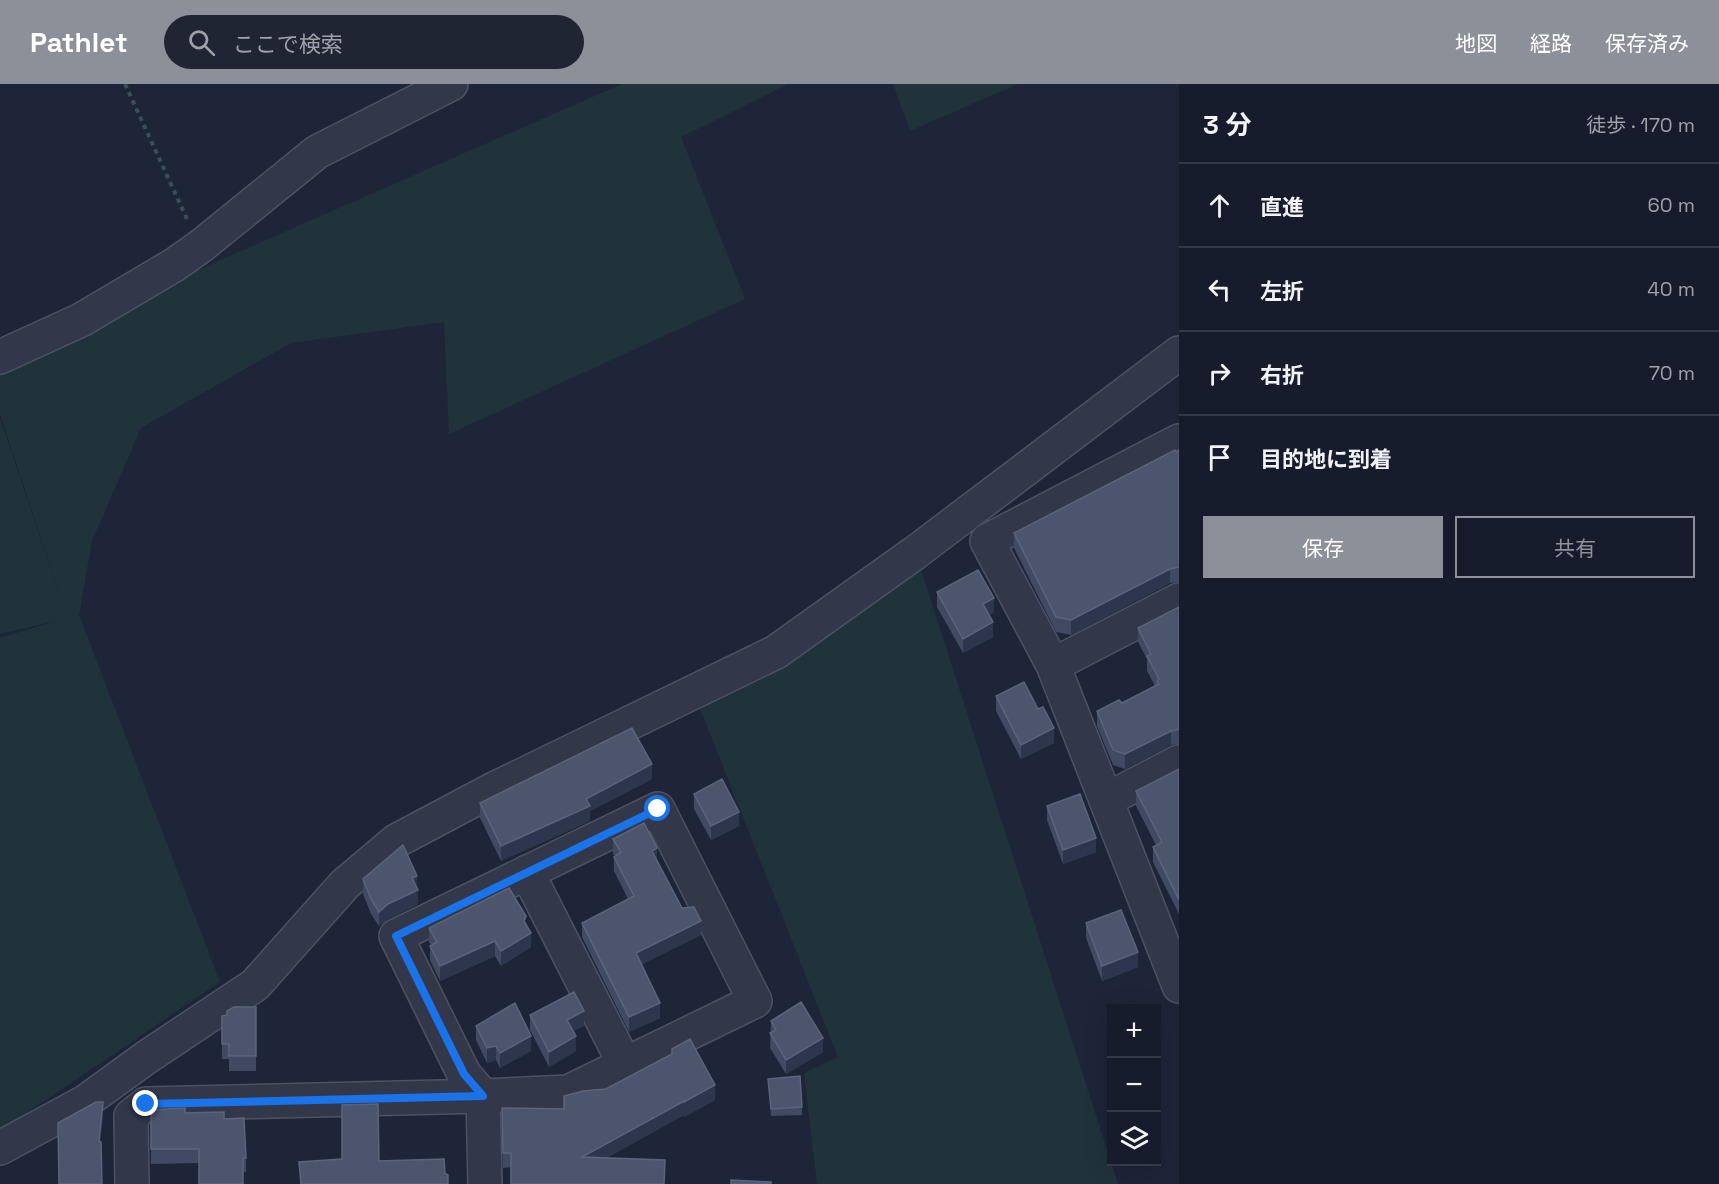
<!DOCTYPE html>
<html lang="ja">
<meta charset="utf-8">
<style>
:root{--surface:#161c2b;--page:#1f2533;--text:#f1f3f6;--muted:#9ea1a9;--line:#353a47;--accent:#8c9099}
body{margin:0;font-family:"Space Grotesk","Noto Sans JP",sans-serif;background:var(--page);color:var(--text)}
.controls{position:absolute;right:18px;bottom:18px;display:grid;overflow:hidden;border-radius:0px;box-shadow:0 6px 24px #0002}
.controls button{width:54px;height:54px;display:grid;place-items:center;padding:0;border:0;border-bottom:2px solid var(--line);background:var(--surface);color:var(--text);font:30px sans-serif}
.stop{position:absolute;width:18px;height:18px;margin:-14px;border:4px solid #1a73e8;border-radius:50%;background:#fff}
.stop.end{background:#1a73e8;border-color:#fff;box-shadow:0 2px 6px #0008}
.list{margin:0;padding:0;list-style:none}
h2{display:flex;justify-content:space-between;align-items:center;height:78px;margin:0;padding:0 24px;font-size:26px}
h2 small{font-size:20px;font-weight:400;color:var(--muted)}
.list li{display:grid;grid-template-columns:39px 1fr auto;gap:18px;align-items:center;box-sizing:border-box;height:84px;padding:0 24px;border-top:2px solid var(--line)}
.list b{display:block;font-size:22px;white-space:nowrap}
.list em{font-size:20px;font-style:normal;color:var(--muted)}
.actions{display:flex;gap:12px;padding:18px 24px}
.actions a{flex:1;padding:14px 0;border:2px solid var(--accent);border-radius:0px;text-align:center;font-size:21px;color:var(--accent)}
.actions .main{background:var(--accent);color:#fff}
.icon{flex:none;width:33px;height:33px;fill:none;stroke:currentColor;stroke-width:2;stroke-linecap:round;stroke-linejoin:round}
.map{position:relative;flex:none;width:1179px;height:1100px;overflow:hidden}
header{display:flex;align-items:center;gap:36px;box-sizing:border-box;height:84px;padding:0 30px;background:var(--accent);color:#fff}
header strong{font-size:28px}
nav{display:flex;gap:33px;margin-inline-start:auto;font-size:21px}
.search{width:420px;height:54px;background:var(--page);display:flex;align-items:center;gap:15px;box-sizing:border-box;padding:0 21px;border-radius:33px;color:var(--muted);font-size:22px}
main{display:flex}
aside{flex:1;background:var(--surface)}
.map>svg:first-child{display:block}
</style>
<header>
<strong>Pathlet</strong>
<div class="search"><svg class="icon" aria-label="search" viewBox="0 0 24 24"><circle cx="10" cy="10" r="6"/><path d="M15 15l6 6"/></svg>ここで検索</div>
<nav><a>地図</a><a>経路</a><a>保存済み</a></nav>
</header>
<main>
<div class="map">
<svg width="1179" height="1100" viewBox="0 0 1179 1100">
<rect width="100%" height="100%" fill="#1e2539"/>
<path fill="#20333a" d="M622,0H788L681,53L745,215L449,350L444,238L291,259L141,344L92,457L79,531L220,898L0,1047V554L56,537L0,550V334L67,533L0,330V285L175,196Z
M893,0H1018L910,47Z
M917,473L1118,1100H817L804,989L838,973L697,617Z"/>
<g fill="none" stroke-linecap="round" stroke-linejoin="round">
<defs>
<path id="minor" d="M0,273L81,236L174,181L201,162L317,68L451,0
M1179,357L987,457L1053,581L1179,902
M1053,581L1179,516
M1106,716L1179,678
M658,725L755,917L568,1008L483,1012L464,990L396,852Z
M527,788L625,981
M0,1064L85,1018L147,973L255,901L345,800L396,757L494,705L776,568L916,468L1179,269
M132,1100L131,1032L146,1020L483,1012L485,1100"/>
</defs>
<use href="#minor" stroke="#4c5265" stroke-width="36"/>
<path stroke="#3a4f55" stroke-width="4" stroke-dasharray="4.5 4.5" stroke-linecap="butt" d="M125,0L187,135"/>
<use href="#minor" stroke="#32384a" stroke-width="33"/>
</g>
<path fill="#414a62" d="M1179,366V498L1170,499L1071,551L1056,548L1014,464V449Z
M937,508L994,528L989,531L993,553L963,569L937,523Z
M1179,523V660L1171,661L1125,685L1113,681L1097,642V627L1122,619L1155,602L1147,587V575L1138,558V544Z
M996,612L1054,659L1021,675L996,627Z
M1179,685V830L1153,778V763L1156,761L1136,722V707Z
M652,695L590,727V737L501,777L480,734V719Z
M694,710L739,742L711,756L694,725Z
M1047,722L1096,768L1063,780L1047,736Z
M613,755L657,778L682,824L701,851L642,880L660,934L629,948L582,853V839L628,815L614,787V773L615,772L613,770Z
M363,795L417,804L418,820L388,835L379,842L371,830L363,810Z
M1086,839L1138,883L1102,897L1086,854Z
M526,840L531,863L501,882L495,872L440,897L430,876V862L431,861L429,858V844Z
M256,923V987H229V975H222V932L227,931Z
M530,931L584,942L573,947L576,967L549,983L530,946Z
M771,937L823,968L786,990L770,964Z
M476,942L531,967L500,984L496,976L487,979L476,956Z
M672,970L715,1016L684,1033V1031L606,1074L503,1084L502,1024L564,1025L606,1005Z
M768,995L802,1023V1031L771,1032Z
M151,1026L224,1035L246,1074V1088L199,1079L151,1080Z"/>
<path fill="#2e364d" d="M1170,485V499L1071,551V536Z
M994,514V528L983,534V520Z
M993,538V553L963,569V555Z
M1054,644V659L1021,675V661Z
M1171,647V661L1125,685V670Z
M652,680V695L590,727V737L501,777V762L586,715Z
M739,728V742L711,756V742Z
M1096,754V768L1063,780V766Z
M657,764V779L652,767Z
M417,792L418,820L388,835L379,842V828L412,794Z
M701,837V851L636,883V869Z
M531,849V863L501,882V867Z
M495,857V872L440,897V882Z
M1138,868V883L1102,897V882Z
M660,919V934L629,948V933Z
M584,927V942L567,950V936Z
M531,952V967L500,984V969Z
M576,952V967L549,983V968Z
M823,954V968L786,990V976Z
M496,962V976L487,979V964Z
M715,1001V1016L684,1033V1018Z
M684,1017V1031L582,1088V1073Z
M103,1018V1033L99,1072V1057Z"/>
<path fill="#4d556d" stroke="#5c647b" stroke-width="1.5" d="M1175,366L1176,368L1179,366V483L1170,485L1071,536L1056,533L1014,449Z
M978,486L994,514L983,520L993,538L963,555L937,508Z
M1179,523V645L1171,647L1125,670L1113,666L1097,627L1119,616L1122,619L1159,600L1157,597L1159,595L1147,572L1151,570L1138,544Z
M1024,598L1038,625L1043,623L1054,644L1021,661L996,612Z
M632,644L652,680L586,715L590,722L501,762L480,719Z
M1179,685V816L1153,763L1162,758L1136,707Z
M722,695L739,728L711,742L694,710Z
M1080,710L1096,754L1063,766L1047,722Z
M644,739L657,764L652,767L682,824L694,823L701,837L636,869L660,919L629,933L582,839L634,812L614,773L621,768L613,755Z
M403,761L417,792L412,794L418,806L388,820L379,828L371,815L363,795Z
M509,804L526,832L524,837L531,849L501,867L495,857L440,882L430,862L437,858L429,844Z
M1121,826L1138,868L1102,882L1086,839Z
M574,908L584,927L567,936L576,952L549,968L530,931Z
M801,918L823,954L786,976L770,949L776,946L771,937Z
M515,919L531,952L500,969L496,962L487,964L476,942Z
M234,923H256V972H229V960H222V932L227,931V927Z
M690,955L715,1001L684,1018V1017L582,1073L665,1076L664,1100H511V1069H503L502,1024L564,1025V1012L583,1007L606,1005L672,970V965Z
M800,992L802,1023L771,1025L768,995Z
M96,1018H103L99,1057L101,1058L102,1100H59L58,1039Z
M378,1020L379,1077L444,1075L445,1089L448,1091V1100H301L299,1078L342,1075V1021Z
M185,1024V1029L224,1028V1035L244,1034L246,1074H243V1100H199V1065H151V1026Z
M731,1096L771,1098V1100H731Z"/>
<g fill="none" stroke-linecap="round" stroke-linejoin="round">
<path stroke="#1a73e8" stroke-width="8" d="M146,1020L483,1012L464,990L396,852L658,725"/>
</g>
</svg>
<div class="controls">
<button>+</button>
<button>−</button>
<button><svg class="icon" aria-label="layers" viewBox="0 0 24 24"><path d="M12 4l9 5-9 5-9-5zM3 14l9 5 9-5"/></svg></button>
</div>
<div class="stop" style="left:658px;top:725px"></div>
<div class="stop end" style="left:146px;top:1020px"></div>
</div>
<aside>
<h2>3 分<small>徒歩 · 170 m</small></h2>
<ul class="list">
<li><svg class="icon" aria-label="ahead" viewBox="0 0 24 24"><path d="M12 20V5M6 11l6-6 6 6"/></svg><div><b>直進</b></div><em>60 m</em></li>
<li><svg class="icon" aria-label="left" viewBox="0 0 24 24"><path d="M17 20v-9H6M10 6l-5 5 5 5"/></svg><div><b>左折</b></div><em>40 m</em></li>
<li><svg class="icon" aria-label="right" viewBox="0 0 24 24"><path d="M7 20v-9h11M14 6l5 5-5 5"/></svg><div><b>右折</b></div><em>70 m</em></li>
<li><svg class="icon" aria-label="arrive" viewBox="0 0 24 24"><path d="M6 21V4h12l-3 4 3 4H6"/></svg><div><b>目的地に到着</b></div></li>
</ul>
<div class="actions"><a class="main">保存</a><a>共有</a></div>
</aside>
</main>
